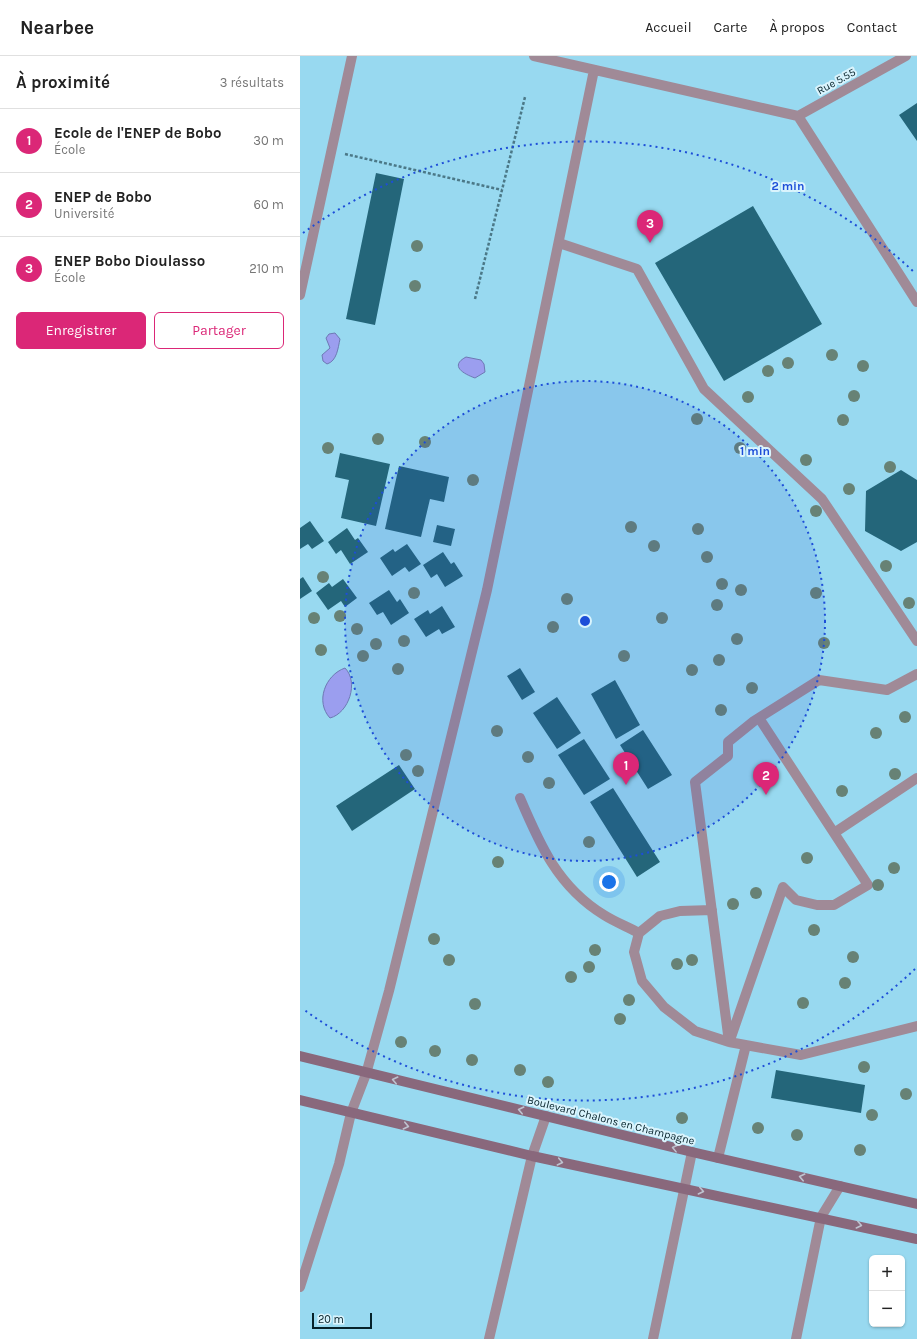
<!DOCTYPE html>
<html lang="fr">
<meta charset="utf-8">
<style>
:root{--surface:#fff;--page:#f2f2f2;--text:#222;--muted:#767676;--line:#e0e0e0;--accent:#db2777}
body{margin:0;font-family:Karla,sans-serif;background:var(--page);color:var(--text)}
.controls{position:absolute;right:12px;bottom:12px;display:grid;overflow:hidden;border-radius:6px;box-shadow:0 1px 3px #0004}
.controls button{width:36px;height:36px;display:grid;place-items:center;padding:0;border:0;border-bottom:1px solid var(--line);background:var(--surface);color:var(--text);font:20px sans-serif}
.scale{position:absolute;left:12px;bottom:10px;width:60px;box-sizing:border-box;padding-left:4px;border:2px solid #06222a;border-top:0;font-size:11px;line-height:14px;white-space:nowrap;color:#06222a;-webkit-text-stroke:3px #daf4fd;paint-order:stroke}
.you{position:absolute;left:309px;top:826px;width:14px;height:14px;margin:-10px;border:3px solid #fff;border-radius:50%;background:#1a73e8;box-shadow:0 0 0 6px #1a73e833}
.badge{display:grid;place-items:center;width:26px;height:26px;border-radius:50%;background:var(--accent);color:#fff;font-size:13px;font-weight:700}
.pin{position:absolute;translate:-50% -33px;filter:drop-shadow(0 1px 2px #0008)}
.pin::after{content:'';position:absolute;top:21px;width:14px;height:12px;background:inherit;clip-path:polygon(0 0,100% 0,50% 100%)}
.list{margin:0;padding:0;list-style:none}
h2{display:flex;justify-content:space-between;align-items:center;height:52px;margin:0;padding:0 16px;font-size:17px}
h2 small{font-size:13px;font-weight:400;color:var(--muted)}
.list li{display:grid;grid-template-columns:26px 1fr auto;gap:12px;align-items:center;box-sizing:border-box;height:64px;padding:0 16px;border-top:1px solid var(--line)}
.list b{display:block;font-size:15px;white-space:nowrap}
.list p{margin:0;font-size:13px;white-space:nowrap;color:var(--muted)}
.list em{font-size:13px;font-style:normal;color:var(--muted)}
.actions{display:flex;gap:8px;padding:12px 16px}
.actions a{flex:1;padding:9px 0;border:1px solid var(--accent);border-radius:6px;text-align:center;font-size:14px;color:var(--accent)}
.actions .main{background:var(--accent);color:#fff}
.map{position:relative;flex:none;width:617px;height:1283px;overflow:hidden}
header{display:flex;align-items:center;gap:24px;box-sizing:border-box;height:56px;padding:0 20px;background:var(--surface);border-bottom:1px solid var(--line)}
header strong{font-size:19px}
nav{display:flex;gap:22px;margin-inline-start:auto;font-size:14px}
main{display:flex}
aside{flex:1;background:var(--surface)}
.map>svg:first-child{display:block}
</style>
<header>
<strong>Nearbee</strong>
<nav><a>Accueil</a><a>Carte</a><a>À propos</a><a>Contact</a></nav>
</header>
<main>
<aside>
<h2>À proximité<small>3 résultats</small></h2>
<ul class="list">
<li><span class="badge">1</span><div><b>Ecole de l'ENEP de Bobo</b><p>École</p></div><em>30 m</em></li>
<li><span class="badge">2</span><div><b>ENEP de Bobo</b><p>Université</p></div><em>60 m</em></li>
<li><span class="badge">3</span><div><b>ENEP Bobo Dioulasso</b><p>École</p></div><em>210 m</em></li>
</ul>
<div class="actions"><a class="main">Enregistrer</a><a>Partager</a></div>
</aside>
<div class="map">
<svg width="617" height="1283" viewBox="0 0 617 1283">
<rect width="100%" height="100%" fill="#98d9f0"/>
<path fill="#9b9eef" stroke="#6e79b4" d="M35,277L40,283C38,292 37,305 27,308L23,305L22,299L30,292L26,282L29,278Z
M166,301L181,304L184,308L185,316L175,322C164,318 149,310 166,301Z
M45,612C59,626 49,657 30,662C15,646 25,619 45,612Z"/>
<path fill="#24667a" d="M617,47V85L599,59Z
M76,117L104,123L75,269L46,263Z
M453,150L522,268L424,325L355,207Z
M40,397L90,408L76,470L41,462L49,424L35,421Z
M99,410L149,421L144,446L130,443L121,481L85,473Z
M601,414L617,424V486L601,495L565,475L566,435Z
M10,465L24,485L12,493L8,488L0,493V472Z
M137,469L155,473L151,490L133,486Z
M47,472L55,484L58,482L68,496L50,508L41,494L36,498L28,486Z
M107,488L121,508L109,516L105,511L92,520L80,502L93,493L95,496Z
M143,496L151,508L154,506L163,520L145,531L137,518L131,522L123,509Z
M3,521L12,535L0,543V523Z
M43,523L57,542L45,551L41,545L28,554L16,537L29,527L32,531Z
M89,534L97,546L100,543L109,557L91,569L83,556L77,559L69,547Z
M142,550L155,571L142,578L139,573L126,581L114,563L128,554L130,558Z
M220,612L235,636L222,644L207,620Z
M315,624L340,669L316,683L291,638Z
M257,641L281,677L257,693L233,657Z
M343,674L372,719L348,733L320,689Z
M284,683L310,723L284,739L258,699Z
M99,709L115,733L52,775L36,750Z
M313,732L360,806L337,821L290,746Z
M476,1014L565,1029L561,1057L471,1042Z"/>
<g fill="none" stroke-linecap="round" stroke-linejoin="round">
<path stroke="#4b7887" stroke-width="2.5" stroke-dasharray="3 2" stroke-linecap="butt" d="M45,98L202,134
M175,243L225,41"/>
<path stroke="#a08a97" stroke-width="10" d="M234,0L498,60L617,246
M498,60L606,0
M259,187L337,213L404,333L522,443L617,585
M0,239L52,0
M220,742C240,789 258,831 304,859C315,866 328,871 339,877
M534,777L617,722
M412,854L380,855L360,860L339,877L334,896L342,925L364,951L395,975L429,986L501,999L617,970
M430,984L483,831L496,844L517,849H534L568,829L459,662
M429,986L395,726L428,700V686L454,665L519,624L587,634L617,618
M418,1102L446,989
M0,1231L39,1108L51,1057L66,1018L89,935L187,534L294,14
M189,1283L232,1100L246,1060
M353,1283L392,1096
M496,1283L521,1161L540,1130"/>
<path stroke="#89687c" stroke-width="10" d="M0,1000L392,1096L617,1148
M0,1044L232,1100L617,1183"/>
</g>
<g fill="#678275">
<circle cx="117" cy="190" r="6"/>
<circle cx="115" cy="230" r="6"/>
<circle cx="532" cy="299" r="6"/>
<circle cx="488" cy="307" r="6"/>
<circle cx="563" cy="310" r="6"/>
<circle cx="468" cy="315" r="6"/>
<circle cx="554" cy="340" r="6"/>
<circle cx="448" cy="341" r="6"/>
<circle cx="397" cy="363" r="6"/>
<circle cx="543" cy="364" r="6"/>
<circle cx="78" cy="383" r="6"/>
<circle cx="125" cy="386" r="6"/>
<circle cx="28" cy="392" r="6"/>
<circle cx="440" cy="392" r="6"/>
<circle cx="506" cy="404" r="6"/>
<circle cx="590" cy="411" r="6"/>
<circle cx="173" cy="424" r="6"/>
<circle cx="549" cy="433" r="6"/>
<circle cx="516" cy="455" r="6"/>
<circle cx="331" cy="471" r="6"/>
<circle cx="398" cy="473" r="6"/>
<circle cx="354" cy="490" r="6"/>
<circle cx="407" cy="501" r="6"/>
<circle cx="586" cy="510" r="6"/>
<circle cx="23" cy="521" r="6"/>
<circle cx="422" cy="528" r="6"/>
<circle cx="441" cy="534" r="6"/>
<circle cx="114" cy="537" r="6"/>
<circle cx="516" cy="537" r="6"/>
<circle cx="267" cy="543" r="6"/>
<circle cx="609" cy="547" r="6"/>
<circle cx="417" cy="549" r="6"/>
<circle cx="40" cy="560" r="6"/>
<circle cx="14" cy="562" r="6"/>
<circle cx="362" cy="562" r="6"/>
<circle cx="253" cy="571" r="6"/>
<circle cx="57" cy="573" r="6"/>
<circle cx="437" cy="583" r="6"/>
<circle cx="104" cy="585" r="6"/>
<circle cx="524" cy="587" r="6"/>
<circle cx="76" cy="588" r="6"/>
<circle cx="21" cy="594" r="6"/>
<circle cx="63" cy="600" r="6"/>
<circle cx="324" cy="600" r="6"/>
<circle cx="419" cy="604" r="6"/>
<circle cx="98" cy="613" r="6"/>
<circle cx="392" cy="614" r="6"/>
<circle cx="452" cy="632" r="6"/>
<circle cx="421" cy="654" r="6"/>
<circle cx="605" cy="661" r="6"/>
<circle cx="197" cy="675" r="6"/>
<circle cx="576" cy="677" r="6"/>
<circle cx="106" cy="699" r="6"/>
<circle cx="228" cy="701" r="6"/>
<circle cx="118" cy="715" r="6"/>
<circle cx="595" cy="718" r="6"/>
<circle cx="249" cy="727" r="6"/>
<circle cx="542" cy="735" r="6"/>
<circle cx="289" cy="786" r="6"/>
<circle cx="507" cy="802" r="6"/>
<circle cx="198" cy="806" r="6"/>
<circle cx="594" cy="812" r="6"/>
<circle cx="578" cy="829" r="6"/>
<circle cx="456" cy="837" r="6"/>
<circle cx="433" cy="848" r="6"/>
<circle cx="514" cy="874" r="6"/>
<circle cx="134" cy="883" r="6"/>
<circle cx="295" cy="894" r="6"/>
<circle cx="553" cy="901" r="6"/>
<circle cx="149" cy="904" r="6"/>
<circle cx="392" cy="904" r="6"/>
<circle cx="377" cy="908" r="6"/>
<circle cx="289" cy="911" r="6"/>
<circle cx="271" cy="921" r="6"/>
<circle cx="545" cy="927" r="6"/>
<circle cx="329" cy="944" r="6"/>
<circle cx="503" cy="947" r="6"/>
<circle cx="175" cy="948" r="6"/>
<circle cx="320" cy="963" r="6"/>
<circle cx="101" cy="986" r="6"/>
<circle cx="135" cy="995" r="6"/>
<circle cx="172" cy="1004" r="6"/>
<circle cx="564" cy="1011" r="6"/>
<circle cx="220" cy="1014" r="6"/>
<circle cx="248" cy="1026" r="6"/>
<circle cx="606" cy="1038" r="6"/>
<circle cx="572" cy="1059" r="6"/>
<circle cx="382" cy="1062" r="6"/>
<circle cx="458" cy="1072" r="6"/>
<circle cx="497" cy="1079" r="6"/>
<circle cx="560" cy="1094" r="6"/>
</g>
<defs><path id="oneway-chevron" d="M-2-3.5L2.5 0L-2 3.5" fill="none" stroke-width="1.6" stroke-linecap="round" stroke-linejoin="round"/></defs>
<g stroke="#bec3d0">
<use href="#oneway-chevron" transform="translate(95 1024) rotate(-167)"/>
<use href="#oneway-chevron" transform="translate(221 1054) rotate(-167)"/>
<use href="#oneway-chevron" transform="translate(106 1070) rotate(13)"/>
<use href="#oneway-chevron" transform="translate(375 1092) rotate(-166)"/>
<use href="#oneway-chevron" transform="translate(260 1106) rotate(12)"/>
<use href="#oneway-chevron" transform="translate(502 1121) rotate(-167)"/>
<use href="#oneway-chevron" transform="translate(401 1135) rotate(12)"/>
<use href="#oneway-chevron" transform="translate(559 1169) rotate(13)"/>
</g>
<circle cx="285" cy="565" r="240" fill="#1d4ed8" fill-opacity=".12"/>
<g fill="none" stroke="#1d4ed8" stroke-width="2" stroke-dasharray="2 4">
<circle cx="285" cy="565" r="240"/>
<path d="M615 913A480 480 0 0 1 3 953M3 177A480 480 0 0 1 615 217"/>
</g>
<g text-anchor="middle" stroke-width="4" stroke-linejoin="round" paint-order="stroke">
<g font-size="11" fill="#06222a" stroke="#daf4fd">
<text transform="translate(536 25) rotate(-29)" y="4">Rue 5.55</text>
<text transform="translate(311 1064) rotate(14)" y="4">Boulevard Chalons en Champagne</text>
</g>
</g>
<circle cx="285" cy="565" r="6" fill="#1d4ed8" stroke="#daf4fd" stroke-width="2"/>
<g font-size="12" text-anchor="middle" font-weight="bold" fill="#1d4ed8" stroke="#daf4fd" stroke-width="4" stroke-linejoin="round" paint-order="stroke">
<text x="488" y="134">2 min</text>
<text x="455" y="399">1 min</text>
</g>
</svg>
<div class="controls">
<button>+</button>
<button>−</button>
</div>
<div class="scale">20 m</div>
<div class="you"></div>
<div class="pin badge" style="left:326px;top:729px">1</div>
<div class="pin badge" style="left:466px;top:739px">2</div>
<div class="pin badge" style="left:350px;top:187px">3</div>
</div>
</main>
